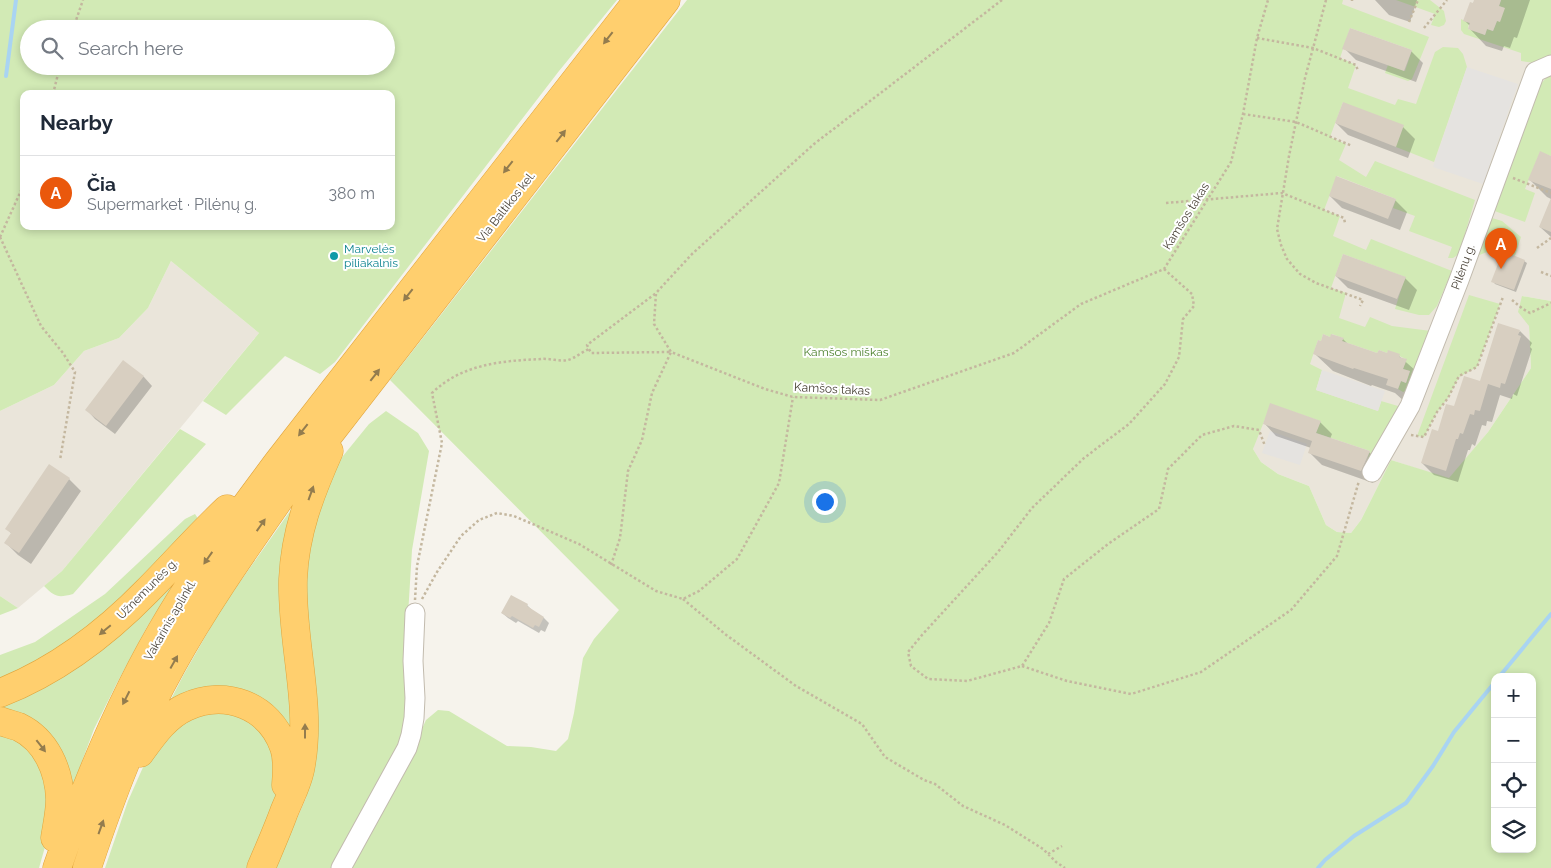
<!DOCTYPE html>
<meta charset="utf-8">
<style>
:root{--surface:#fff;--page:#f2f2f3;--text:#1f2937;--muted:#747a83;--line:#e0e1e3;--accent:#ea580c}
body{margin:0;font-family:Raleway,sans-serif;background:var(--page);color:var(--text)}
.controls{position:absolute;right:15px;bottom:15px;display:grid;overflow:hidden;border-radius:10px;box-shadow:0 2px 8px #0003}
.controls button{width:45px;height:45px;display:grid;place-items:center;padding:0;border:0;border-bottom:1px solid var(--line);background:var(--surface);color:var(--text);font:25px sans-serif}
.you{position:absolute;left:824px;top:501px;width:18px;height:18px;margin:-12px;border:4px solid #fff;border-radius:50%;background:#1a73e8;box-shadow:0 0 0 8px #1a73e833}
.badge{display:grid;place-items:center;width:32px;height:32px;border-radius:50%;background:var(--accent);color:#fff;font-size:16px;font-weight:700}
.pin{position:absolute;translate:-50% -41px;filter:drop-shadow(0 1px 2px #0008)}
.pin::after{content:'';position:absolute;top:26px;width:18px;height:15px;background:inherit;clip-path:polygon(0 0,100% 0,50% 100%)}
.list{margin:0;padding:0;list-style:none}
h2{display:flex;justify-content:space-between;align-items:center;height:65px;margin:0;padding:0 20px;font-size:21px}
h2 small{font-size:16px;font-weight:400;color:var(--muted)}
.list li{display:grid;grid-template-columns:32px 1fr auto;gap:15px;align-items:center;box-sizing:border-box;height:75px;padding:0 20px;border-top:1px solid var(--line)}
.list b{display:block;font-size:19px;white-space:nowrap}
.list p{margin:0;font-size:16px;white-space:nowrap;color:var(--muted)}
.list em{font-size:16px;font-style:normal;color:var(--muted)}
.icon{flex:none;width:28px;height:28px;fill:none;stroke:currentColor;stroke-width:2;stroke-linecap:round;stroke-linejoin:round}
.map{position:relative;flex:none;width:1551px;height:868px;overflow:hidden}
.search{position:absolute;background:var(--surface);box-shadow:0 2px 8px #0003;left:20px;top:20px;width:375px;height:55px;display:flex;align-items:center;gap:12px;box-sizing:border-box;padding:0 18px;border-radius:28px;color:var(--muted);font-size:19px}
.panel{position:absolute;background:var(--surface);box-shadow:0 2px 8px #0003;left:20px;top:90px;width:375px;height:140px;border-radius:10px}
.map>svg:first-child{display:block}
</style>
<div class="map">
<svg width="1551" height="868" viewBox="0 0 1551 868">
<rect width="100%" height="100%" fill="#f6f3ec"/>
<path fill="#eae5da" d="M1316,0H1551V301L1522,296L1529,326L1531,368L1488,432L1449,479L1391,460L1361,520L1351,533L1337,532L1326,525L1309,486L1278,474L1261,462L1253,449Z
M171,261L259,333L62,571L18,608L0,596V411L54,385L84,351L119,338L148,308Z"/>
<path fill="#d2eab5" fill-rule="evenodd" d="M0,0H617L559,71L335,362L320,374L285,356L226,415L203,401L259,333L171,261L148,308L119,338L84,351L54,385L0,411ZM29,29H386V66H29ZM24,94H391V226H24Z
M687,0H1343L1342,4L1429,37L1412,79L1408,81L1385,73L1388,65L1405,71L1412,50L1350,28L1340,58L1356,65L1348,88L1395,105L1398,99L1416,104L1435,52L1443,47L1458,48L1463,54L1467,67L1434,162L1396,147L1343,102L1330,137L1346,144L1339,160L1366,177L1375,161L1475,200L1459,254L1453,258H1448L1452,247L1409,231L1415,216L1393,208L1396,199L1337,176L1324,210L1340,216L1333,236L1366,250L1371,239L1452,271L1437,306L1429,315H1419L1395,309L1405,277L1343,254L1331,288L1346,293L1339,318L1365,327L1370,317L1392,326L1431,331L1409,390L1403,392L1398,389L1401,381L1406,383L1410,371L1403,369L1406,359L1388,351L1387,353L1379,350L1377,353L1342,341L1343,338L1332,334L1330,337L1323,334L1321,341L1318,340L1310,364L1322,370L1316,390L1378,411L1381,401L1398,406L1397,415L1363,472L1370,451L1316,433L1320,421L1271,404L1253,449L1261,462L1278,474L1309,486L1326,525L1337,532L1351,533L1361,520L1391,460L1449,478L1488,432L1531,368L1529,326L1518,312L1522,296L1551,301V868H352L413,748L426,720L438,710L449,711L507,746L531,747L556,751L568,739L574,713L583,658L594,639L619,610L390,380ZM1495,677H1532V849H1495Z
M1396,0H1430L1444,11L1446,21L1444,25L1439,27L1431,25L1435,14Z
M1501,0H1551V58L1535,63L1521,61V53L1464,34L1461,30V19L1469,23L1468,29L1485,35L1487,29L1493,31L1497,21L1504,8L1499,6Z
M1551,76V156L1540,152L1525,189L1535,193L1525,222L1489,209L1536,89L1547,77Z
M1492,218L1502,221L1521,237L1515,256L1503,251L1499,261L1487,252L1477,256L1485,219Z
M1469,295L1500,304L1477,367L1459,377L1448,398L1437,412L1424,437L1417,436Z
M386,411L418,433L429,451L412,550L408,615L407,717L401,744L336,868H275L306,798L315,721L306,618V556L315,515L334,467L369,424Z
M180,429L206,444L73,594C58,598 55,597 44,586L62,571Z
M302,494L298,749L264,708L167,707L184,674L221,609Z
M195,514L199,520L193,530L81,634L11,675L0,678V655L35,642L105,594L185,519Z
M191,557L147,627L117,683L94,729L71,791L0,714V700Z
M0,596L18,608L0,615Z
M237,709L278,750L277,798L252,868H105L128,801L144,765L186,716Z
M0,731L30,742L49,775V833L39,868H0Z"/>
<path fill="#e5e3e0" d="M1467,67L1518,84L1483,184L1433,167Z
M1322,370L1385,391L1378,411L1316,390Z
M1270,431L1307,444L1300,465L1262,453Z"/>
<path fill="#0003" d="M1375,0H1417L1410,22L1389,15Z
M1475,0H1530L1517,38L1514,37L1510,48L1504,46L1502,51L1486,46L1469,28L1470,26L1464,20Z
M1344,48L1411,51L1423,63L1416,82L1356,60Z
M1336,123L1403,127L1415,139L1408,158L1348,135Z
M1551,157V199L1547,197L1529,179Z
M1330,196L1395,200L1407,212L1400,230L1342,208Z
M1551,200V237L1540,227Z
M1524,261L1527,263L1516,292L1495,284L1493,281Z
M1336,276L1405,278L1417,290L1409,310L1348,288Z
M1520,331L1532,343L1530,347L1532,349L1517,396L1513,394L1512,399L1500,395L1492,422L1487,421L1486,426L1482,425L1475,446L1472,444L1470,450H1468L1458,482L1434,475L1422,463L1439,432L1455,408L1480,382Z
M1331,338L1343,339L1349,345L1378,355L1399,356L1424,378L1422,384L1427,390L1423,400L1418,398L1405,402L1395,393L1372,385L1371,386L1333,371L1315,354Z
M123,362L144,377L152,386L115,434L95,419L87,410Z
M1320,422L1332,434L1330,439L1369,452L1381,464L1373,483L1322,465L1310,453L1311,448L1276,436L1265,424Z
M69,479L81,491L31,564L18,555L6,543L12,534L7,529Z
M527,605L533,611L544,618L549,623L545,632L541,630L539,633L518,621L516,623L508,618L502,613Z"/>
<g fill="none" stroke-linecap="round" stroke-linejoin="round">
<path stroke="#a9d4f2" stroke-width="4" d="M6,76L16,0
M1499,677L1551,614
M1318,868L1325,860L1354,836L1406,803L1433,766L1454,732L1495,682"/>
</g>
<path fill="#d8cfc1" d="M1474,0H1501L1499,6L1505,8L1500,22L1497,21L1493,31L1487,29L1485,35L1468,29L1470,23L1463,21L1470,2L1473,3Z
M1350,28L1412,50L1404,71L1342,49Z
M1343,102L1404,125L1396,147L1335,123Z
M1540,151L1551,156V189L1528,180Z
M1336,176L1396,199L1388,219L1329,196Z
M1551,198V232L1539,227Z
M1503,251L1525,260L1514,290L1491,282Z
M1343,254L1406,277L1397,299L1335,276Z
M1498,323L1520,330L1518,335L1521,336L1505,384L1501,383L1500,388L1488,384L1480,411L1475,410L1474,415L1470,414L1463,434L1460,433L1458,439H1456L1446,471L1421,463L1432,429L1438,431L1446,404L1454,406L1464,376L1480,381Z
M1323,334L1330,337L1331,334L1344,338L1342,341L1377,353L1379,350L1387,353L1388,350L1400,354L1399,357L1407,359L1403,369L1410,371L1406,383L1401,381L1398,389L1386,385L1388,379L1354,368L1353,369L1313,354L1318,340L1321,341Z
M123,360L144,376L106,426L85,410Z
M1270,403L1321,421L1316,433L1370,451L1361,471L1308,453L1312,441L1263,424Z
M49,464L70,478L19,553L4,543L11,533L5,529Z
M511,595L528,604L527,606L544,617L539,627L535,625L533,628L512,616L510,618L501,613Z"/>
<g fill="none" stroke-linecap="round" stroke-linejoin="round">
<defs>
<path id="minor" d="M1372,472L1410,406L1459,280L1535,72L1551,65
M341,868L407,748L411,735L414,718L415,698L413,661L415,613"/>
<path id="highway" d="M0,693C56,671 105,634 147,591C174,564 199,535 227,509
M0,721C6,723 13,725 19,727C46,740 59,770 60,799C60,812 57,825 55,838
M140,753C153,735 166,716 186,707C225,689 269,705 284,747C288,759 287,773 286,785
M57,868C87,781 123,694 171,615C203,562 241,512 278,462L638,0
M87,868C110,799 136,729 172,665C205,605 244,550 283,494L666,0
M261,868C269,849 277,831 284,812C290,797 299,781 301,765C312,703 291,641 293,579C295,532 310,494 329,451"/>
</defs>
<use href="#minor" stroke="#c2bbae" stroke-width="21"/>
<use href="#highway" stroke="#e0a43c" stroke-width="29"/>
<path stroke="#c4b79f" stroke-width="2.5" stroke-dasharray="2.5 2.5" stroke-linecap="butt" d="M1002,0L814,144L692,254L656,293L654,324L671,352L765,389L793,397L880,400L1014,353L1081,304L1164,269L1231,162L1243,114L1257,38L1268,0
M1326,0L1305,78L1289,156L1277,229L1281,245L1287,259L1300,274L1316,283L1363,300L1360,306
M1352,0V1
M1409,22L1418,0
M1424,28L1447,0
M73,29L83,0
M1257,38L1313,48L1356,65L1358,71
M53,94L60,66
M1243,114L1296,122L1352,146
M1513,178L1551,193
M1166,203L1282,193L1344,218L1345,223
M0,237L41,326L63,353L75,372L60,460
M0,237L24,184
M1537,248L1551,238
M1164,269L1192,294L1194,306L1183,319L1179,357L1165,384L1129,424L1084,458L1032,508L998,552L922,635L908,652L911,666L928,679L967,681L1022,666L1049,623L1064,579L1108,544L1159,509L1168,469L1202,435L1234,426L1259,430L1265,446
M1541,272L1551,276
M1512,300L1523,309L1530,313L1551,303
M1411,435L1424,437L1437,412L1448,398L1459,376L1477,367L1503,297
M611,565L620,538L628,471L642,440L652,393L671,352L591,353L587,345L656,293
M422,599L437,572L461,536L479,520L497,513L514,516L579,544L656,591L683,599L699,591L737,559L779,483L793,397
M683,599L725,634L796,686L862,724L885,757L924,780L935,784L963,806L1005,825L1043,849L1056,862L1065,868
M415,600L417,566L442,443L432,393C462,364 501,361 541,359C549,358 560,362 568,360C575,358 582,352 589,349
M1022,666L1067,681L1131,694L1201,672L1291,610L1337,556L1359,481
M1048,854L1062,846"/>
<use href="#minor" stroke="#fff" stroke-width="19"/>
<use href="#highway" stroke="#ffcf6e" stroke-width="28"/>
</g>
<defs><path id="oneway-solid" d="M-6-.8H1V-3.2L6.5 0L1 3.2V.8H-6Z" transform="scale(1.25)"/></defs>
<g fill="#937c4e">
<use href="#oneway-solid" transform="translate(608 38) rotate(128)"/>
<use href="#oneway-solid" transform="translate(561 136) rotate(-52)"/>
<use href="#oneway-solid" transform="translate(508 167) rotate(128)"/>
<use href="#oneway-solid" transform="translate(408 295) rotate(128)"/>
<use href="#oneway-solid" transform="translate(375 375) rotate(-52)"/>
<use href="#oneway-solid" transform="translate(303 430) rotate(128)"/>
<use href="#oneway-solid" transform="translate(311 493) rotate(-70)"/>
<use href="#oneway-solid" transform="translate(261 525) rotate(-55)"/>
<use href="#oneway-solid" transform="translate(208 558) rotate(125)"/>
<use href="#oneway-solid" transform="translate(105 630) rotate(140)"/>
<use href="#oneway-solid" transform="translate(174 662) rotate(-61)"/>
<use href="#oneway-solid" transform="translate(126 698) rotate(117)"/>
<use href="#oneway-solid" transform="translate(305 731) rotate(-90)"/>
<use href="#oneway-solid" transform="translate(41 746) rotate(52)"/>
<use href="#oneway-solid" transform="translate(101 827) rotate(-70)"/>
</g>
<circle fill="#0f9aa8" stroke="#fff" stroke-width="2" cx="334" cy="256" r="5"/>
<g text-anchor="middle" stroke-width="4" stroke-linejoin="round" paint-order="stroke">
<g font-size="12" fill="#4b4439" stroke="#fff">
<text transform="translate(506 207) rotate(-52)" y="4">Via Baltikos kel.</text>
<text transform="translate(1186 216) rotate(-58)" y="4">Kamšos takas</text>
<text transform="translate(1463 267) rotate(-70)" y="4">Pilėnų g.</text>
<text transform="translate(832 389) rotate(3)" y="4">Kamšos takas</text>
<text transform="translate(147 589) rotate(-45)" y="4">Užnemunės g.</text>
<text transform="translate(170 620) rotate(-60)" y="4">Vakarinis aplinkl.</text>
</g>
<g font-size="12" fill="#0d838f" stroke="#fff" text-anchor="start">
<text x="344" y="253">Marvelės<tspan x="344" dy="14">piliakalnis</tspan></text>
</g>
<g font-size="12" fill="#4a7f2a" stroke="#fff">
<text x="846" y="356">Kamšos miškas</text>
</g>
</g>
</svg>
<div class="controls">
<button>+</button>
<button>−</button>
<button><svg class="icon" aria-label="locate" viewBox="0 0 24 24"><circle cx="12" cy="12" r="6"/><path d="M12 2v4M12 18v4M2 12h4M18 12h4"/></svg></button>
<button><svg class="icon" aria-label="layers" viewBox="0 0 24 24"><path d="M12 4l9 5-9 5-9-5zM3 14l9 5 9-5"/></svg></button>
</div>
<div class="you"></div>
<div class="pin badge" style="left:1501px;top:269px">A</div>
<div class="search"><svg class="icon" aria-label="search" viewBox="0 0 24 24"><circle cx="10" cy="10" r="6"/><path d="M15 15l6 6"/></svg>Search here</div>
<section class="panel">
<h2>Nearby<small></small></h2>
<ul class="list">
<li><span class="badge">A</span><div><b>Čia</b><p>Supermarket · Pilėnų g.</p></div><em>380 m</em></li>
</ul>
</section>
</div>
